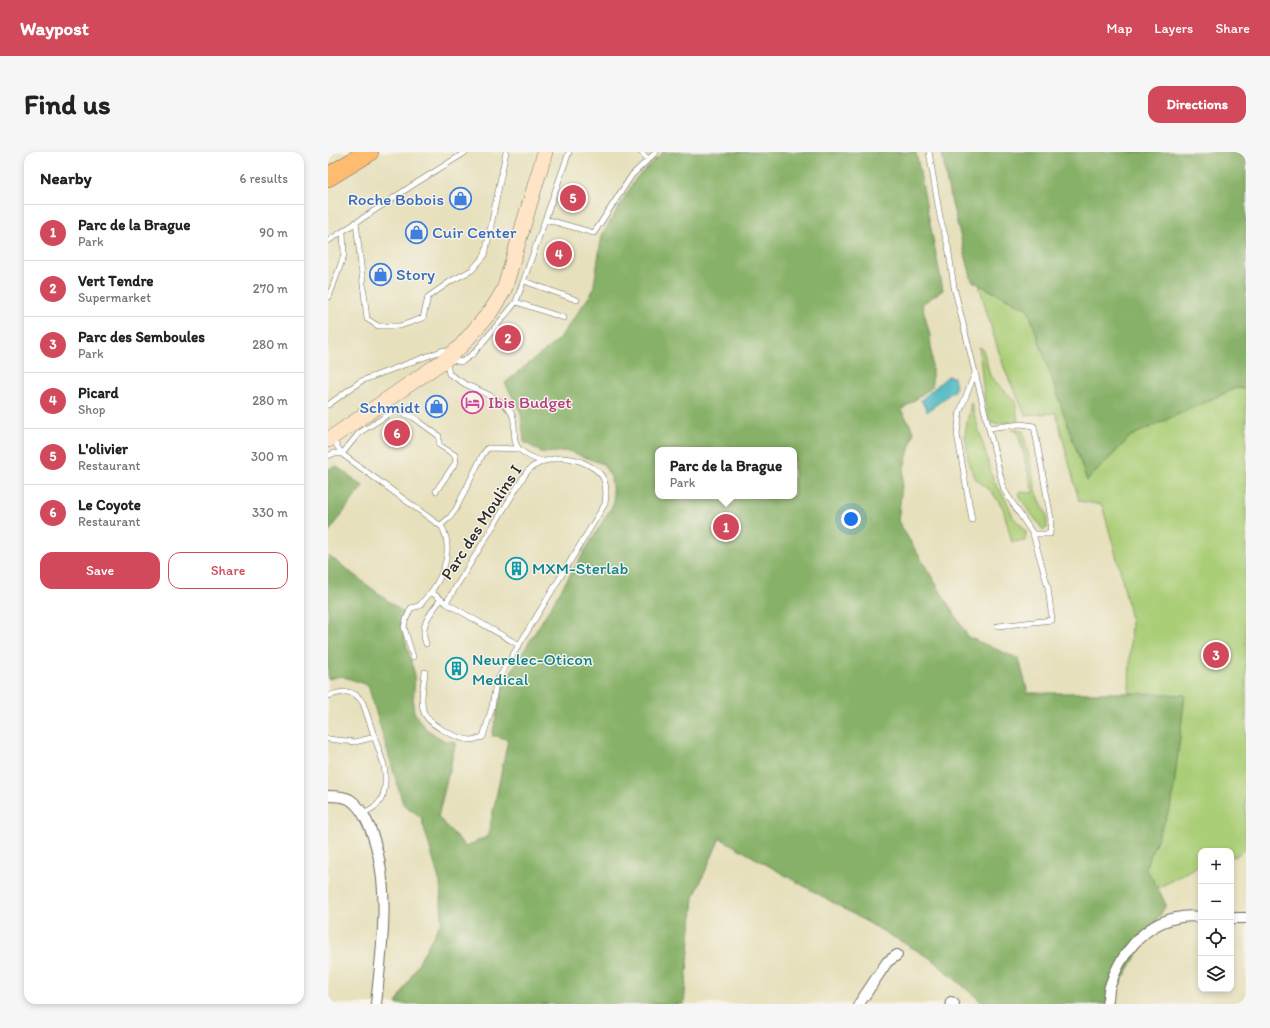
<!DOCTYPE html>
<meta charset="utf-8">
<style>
:root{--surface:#fff;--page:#f6f6f6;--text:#222;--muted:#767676;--line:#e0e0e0;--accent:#d1495b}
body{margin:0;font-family:Itim,sans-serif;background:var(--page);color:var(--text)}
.controls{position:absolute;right:12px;bottom:12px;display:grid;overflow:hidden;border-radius:8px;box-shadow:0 2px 6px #0003}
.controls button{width:36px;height:36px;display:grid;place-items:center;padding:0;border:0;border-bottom:1px solid var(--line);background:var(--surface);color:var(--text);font:20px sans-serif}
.you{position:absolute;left:523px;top:367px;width:14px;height:14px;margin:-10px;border:3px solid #fff;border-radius:50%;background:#1a73e8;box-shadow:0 0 0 6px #1a73e833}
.badge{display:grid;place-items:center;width:26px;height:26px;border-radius:50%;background:var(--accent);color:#fff;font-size:13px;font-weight:700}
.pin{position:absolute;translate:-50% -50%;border:2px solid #fff;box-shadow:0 1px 4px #0006}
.popup{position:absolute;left:327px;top:295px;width:142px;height:52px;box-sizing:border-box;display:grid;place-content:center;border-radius:8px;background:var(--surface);filter:drop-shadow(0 1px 3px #0005);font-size:13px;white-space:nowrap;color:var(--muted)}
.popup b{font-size:15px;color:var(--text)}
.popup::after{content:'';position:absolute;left:50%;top:100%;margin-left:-8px;border:8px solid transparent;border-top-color:var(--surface)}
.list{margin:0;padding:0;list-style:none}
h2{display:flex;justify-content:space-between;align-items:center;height:52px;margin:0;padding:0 16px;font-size:17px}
h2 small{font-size:13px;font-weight:400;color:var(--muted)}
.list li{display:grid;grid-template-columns:26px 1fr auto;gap:12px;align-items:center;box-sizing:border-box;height:56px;padding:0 16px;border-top:1px solid var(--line)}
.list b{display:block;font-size:15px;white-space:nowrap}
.list p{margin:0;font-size:13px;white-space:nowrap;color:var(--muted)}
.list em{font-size:13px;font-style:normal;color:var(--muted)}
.actions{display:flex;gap:8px;padding:12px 16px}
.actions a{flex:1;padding:9px 0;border:1px solid var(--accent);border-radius:12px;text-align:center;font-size:14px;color:var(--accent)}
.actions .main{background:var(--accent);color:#fff}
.icon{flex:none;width:22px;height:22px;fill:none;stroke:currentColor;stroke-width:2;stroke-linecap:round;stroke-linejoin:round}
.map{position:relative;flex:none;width:918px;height:852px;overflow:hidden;border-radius:12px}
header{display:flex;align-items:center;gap:24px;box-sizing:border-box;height:56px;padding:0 20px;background:var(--accent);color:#fff}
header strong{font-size:19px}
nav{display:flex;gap:22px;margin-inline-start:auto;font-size:14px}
.intro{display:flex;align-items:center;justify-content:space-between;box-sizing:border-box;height:96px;padding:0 24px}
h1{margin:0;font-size:28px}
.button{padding:10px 18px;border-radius:12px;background:var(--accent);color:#fff;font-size:14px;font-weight:700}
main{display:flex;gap:24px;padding:0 24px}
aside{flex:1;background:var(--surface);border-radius:12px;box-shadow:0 2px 6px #0003}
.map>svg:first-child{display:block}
</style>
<header>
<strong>Waypost</strong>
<nav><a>Map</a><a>Layers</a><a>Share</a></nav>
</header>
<div class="intro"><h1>Find us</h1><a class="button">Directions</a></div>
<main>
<aside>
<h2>Nearby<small>6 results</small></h2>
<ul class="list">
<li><span class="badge">1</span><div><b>Parc de la Brague</b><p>Park</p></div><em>90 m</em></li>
<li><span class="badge">2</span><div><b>Vert Tendre</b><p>Supermarket</p></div><em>270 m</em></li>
<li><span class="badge">3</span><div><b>Parc des Semboules</b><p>Park</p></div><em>280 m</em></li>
<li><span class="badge">4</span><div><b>Picard</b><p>Shop</p></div><em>280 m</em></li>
<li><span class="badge">5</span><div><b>L'olivier</b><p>Restaurant</p></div><em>300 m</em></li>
<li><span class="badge">6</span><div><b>Le Coyote</b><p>Restaurant</p></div><em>330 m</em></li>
</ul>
<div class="actions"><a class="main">Save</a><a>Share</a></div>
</aside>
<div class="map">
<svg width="918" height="852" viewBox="0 0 918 852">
<rect width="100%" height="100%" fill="#f7f3e8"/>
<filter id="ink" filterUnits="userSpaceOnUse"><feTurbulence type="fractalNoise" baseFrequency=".025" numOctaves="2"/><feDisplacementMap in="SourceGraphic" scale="8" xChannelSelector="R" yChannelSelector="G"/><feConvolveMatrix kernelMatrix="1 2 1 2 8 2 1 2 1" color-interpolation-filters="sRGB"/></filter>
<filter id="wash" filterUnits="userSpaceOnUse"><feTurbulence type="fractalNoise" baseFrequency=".012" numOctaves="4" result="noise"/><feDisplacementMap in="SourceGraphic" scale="16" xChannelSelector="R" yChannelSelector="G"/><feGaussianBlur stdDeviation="0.9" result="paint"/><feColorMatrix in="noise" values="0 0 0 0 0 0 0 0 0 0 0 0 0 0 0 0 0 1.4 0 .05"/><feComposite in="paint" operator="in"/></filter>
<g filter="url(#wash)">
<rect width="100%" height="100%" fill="#e6e0bc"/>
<path fill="#aace77" stroke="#6a7c51" d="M651,133L700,157L759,329L803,284L908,236L918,237V696L907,705L903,704V699H873V712L830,736L817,717L844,651L856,543L801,541L803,468L793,421L774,353L751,349L728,261L697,263C691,247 683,233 677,218C667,190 659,161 651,133Z
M651,195L655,197L662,224L687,249L690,269L670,272L662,269L657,252Z
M643,251L665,327L679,350L685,365L693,373L698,380L697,389L684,390L675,356L664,340L648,327L641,313L637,282Z
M689,277L695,279L709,342L719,363V376L715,378L693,347L691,340L705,341L690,280L684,278Z"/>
<path fill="#87b168" stroke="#596e4a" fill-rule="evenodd" d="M335,0H588L615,138L594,152L602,184L604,206V235L573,258L586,279L576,316L570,369L640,485L691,507L700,541H801L857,543L844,651L817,716L830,736L838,753L780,852H656L602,806L392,686L366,745L356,852H68L114,768L112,731L93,665L75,652L40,533L13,524L0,527V403L76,461L72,470L87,523L85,552L86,560L98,577L117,589L128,590L110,665L138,695L160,684L180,588L169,584H164L175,533L286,351L283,325L275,312L240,299L215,301L196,290L193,261L177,231L231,187L265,139L274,83L308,26ZM330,298H466V344H330Z
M614,0H918V237L908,236L803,284L759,329L700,157L644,129L619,32Z
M8,314L35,334L0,381V317Z"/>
<path fill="#46b5c0" stroke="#387076" d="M620,224L626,225L628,234L626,239L599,260L593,248Z"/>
</g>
<g filter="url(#ink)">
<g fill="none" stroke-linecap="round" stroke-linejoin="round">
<defs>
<path id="service" d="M313,0L320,7
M601,0L612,65L620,94L626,135L676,338L705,382L720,435L724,468L670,474
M217,67L266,81L304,23L328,0
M28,70L39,167L50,174H72L95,166L100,145L123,129L144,118L157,103L178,0
M0,89L85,33L138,0
M196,129L249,148
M1,145L16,103L15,79
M188,150L236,166
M0,253L33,229L116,198
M661,276L693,272L706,274L723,367L722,382H705
M4,286L14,302L114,375C125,396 117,421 103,440L118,451L191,493L168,530L164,555L155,585C151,586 146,588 143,588C129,587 97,572 95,557C92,546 96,532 97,520
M0,304L6,301L14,302L31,281L66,259L85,265L111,284V293L127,303L128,310L108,339
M644,368L629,282L632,259L647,221
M113,373L122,365L128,357L155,302L160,296L191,297
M118,451L198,321L204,315L216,309
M98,492C91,473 102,462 113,447
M191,493L277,352C278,344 279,336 276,328C271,315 248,306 235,306C229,305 223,308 217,309C209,309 198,303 192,298C182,289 190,271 183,260C172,246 154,240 139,233C133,230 127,225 121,222L118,207L134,210L146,201L188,150L241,0
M85,505L76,475L78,467L83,456L91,454L103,440
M0,544C14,539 26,536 35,551L56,613C58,626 59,643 49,653C45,656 40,659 35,661
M0,587L27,590L47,585"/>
<path id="minor" d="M0,644C7,644 14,644 21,647C32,654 37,665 42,676C64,732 54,794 48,852
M903,766H918
M623,850L626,852
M531,852L559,810L569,803
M779,852C781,846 780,839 782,834C791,804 816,772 848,766C856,764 865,764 873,765"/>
<path id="secondary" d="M0,288L118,207L133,194L163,159L176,138L217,0"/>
<path id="motorway" d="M0,25L41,0"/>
</defs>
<use href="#service" stroke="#6c6a5e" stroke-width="6"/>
<use href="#minor" stroke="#6c6a5e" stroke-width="12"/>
<use href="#secondary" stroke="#6c6a5e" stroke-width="16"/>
<use href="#motorway" stroke="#6c6a5e" stroke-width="20"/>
<use href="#service" stroke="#fff" stroke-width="5"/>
<use href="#minor" stroke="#fff" stroke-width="10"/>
<use href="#secondary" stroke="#ffe4c6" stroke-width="15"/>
<use href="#motorway" stroke="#febc70" stroke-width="19"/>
</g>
</g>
<defs>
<symbol id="shop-ring" viewBox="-11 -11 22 22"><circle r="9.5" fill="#f7f3e8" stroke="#3f7fe0" stroke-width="1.5"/><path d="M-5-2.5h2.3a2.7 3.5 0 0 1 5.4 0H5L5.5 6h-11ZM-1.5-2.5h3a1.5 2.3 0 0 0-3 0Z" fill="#3f7fe0"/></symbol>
<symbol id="hotel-ring" viewBox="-11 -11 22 22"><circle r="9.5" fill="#f7f3e8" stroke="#d1479c" stroke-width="1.5"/><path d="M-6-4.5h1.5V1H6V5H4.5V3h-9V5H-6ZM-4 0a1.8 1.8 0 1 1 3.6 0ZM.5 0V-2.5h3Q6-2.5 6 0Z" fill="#d1479c"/></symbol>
<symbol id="building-ring" viewBox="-11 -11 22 22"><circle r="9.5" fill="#f7f3e8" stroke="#0f9aa8" stroke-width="1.5"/><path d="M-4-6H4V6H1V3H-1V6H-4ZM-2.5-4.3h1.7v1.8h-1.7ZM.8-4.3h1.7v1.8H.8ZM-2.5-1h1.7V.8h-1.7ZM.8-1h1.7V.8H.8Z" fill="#0f9aa8"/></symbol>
</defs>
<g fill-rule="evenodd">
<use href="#shop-ring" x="120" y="34" width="25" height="25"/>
<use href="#shop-ring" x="76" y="68" width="25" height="25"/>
<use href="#shop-ring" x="40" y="110" width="25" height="25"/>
<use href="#hotel-ring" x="132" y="238" width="25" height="25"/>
<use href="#shop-ring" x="96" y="242" width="25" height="25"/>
<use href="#building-ring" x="176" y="404" width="25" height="25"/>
<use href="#building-ring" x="116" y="504" width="25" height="25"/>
</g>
<g text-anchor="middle" stroke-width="3" stroke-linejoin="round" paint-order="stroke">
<g font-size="17" fill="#366cbe" stroke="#f7f3e8" text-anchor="end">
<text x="116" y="53">Roche Bobois</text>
<text x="104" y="86" text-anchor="start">Cuir Center</text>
<text x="68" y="128" text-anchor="start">Story</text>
<text x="92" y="261">Schmidt</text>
</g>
<g font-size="17" fill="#b23c85" stroke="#f7f3e8" text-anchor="start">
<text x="160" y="256">Ibis Budget</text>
</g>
<g font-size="17" fill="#2b2b2b" stroke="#f7f3e8">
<text transform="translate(153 370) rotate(-57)" y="6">Parc des Moulins I</text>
</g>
<g font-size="17" fill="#0d838f" stroke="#f7f3e8" text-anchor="start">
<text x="204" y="422">MXM-Sterlab</text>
<text x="144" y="513">Neurelec-Oticon<tspan x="144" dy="20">Medical</tspan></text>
</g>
</g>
</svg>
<div class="controls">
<button>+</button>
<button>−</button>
<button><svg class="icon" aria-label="locate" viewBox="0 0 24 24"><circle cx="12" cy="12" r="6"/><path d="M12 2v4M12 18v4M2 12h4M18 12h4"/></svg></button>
<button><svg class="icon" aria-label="layers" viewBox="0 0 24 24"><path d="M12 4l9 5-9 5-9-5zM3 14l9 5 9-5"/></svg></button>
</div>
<div class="you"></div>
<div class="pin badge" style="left:398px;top:375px">1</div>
<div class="popup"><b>Parc de la Brague</b>Park</div>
<div class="pin badge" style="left:180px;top:186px">2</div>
<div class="pin badge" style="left:888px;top:503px">3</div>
<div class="pin badge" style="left:231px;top:102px">4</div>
<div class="pin badge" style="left:245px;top:46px">5</div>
<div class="pin badge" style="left:69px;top:281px">6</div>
</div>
</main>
